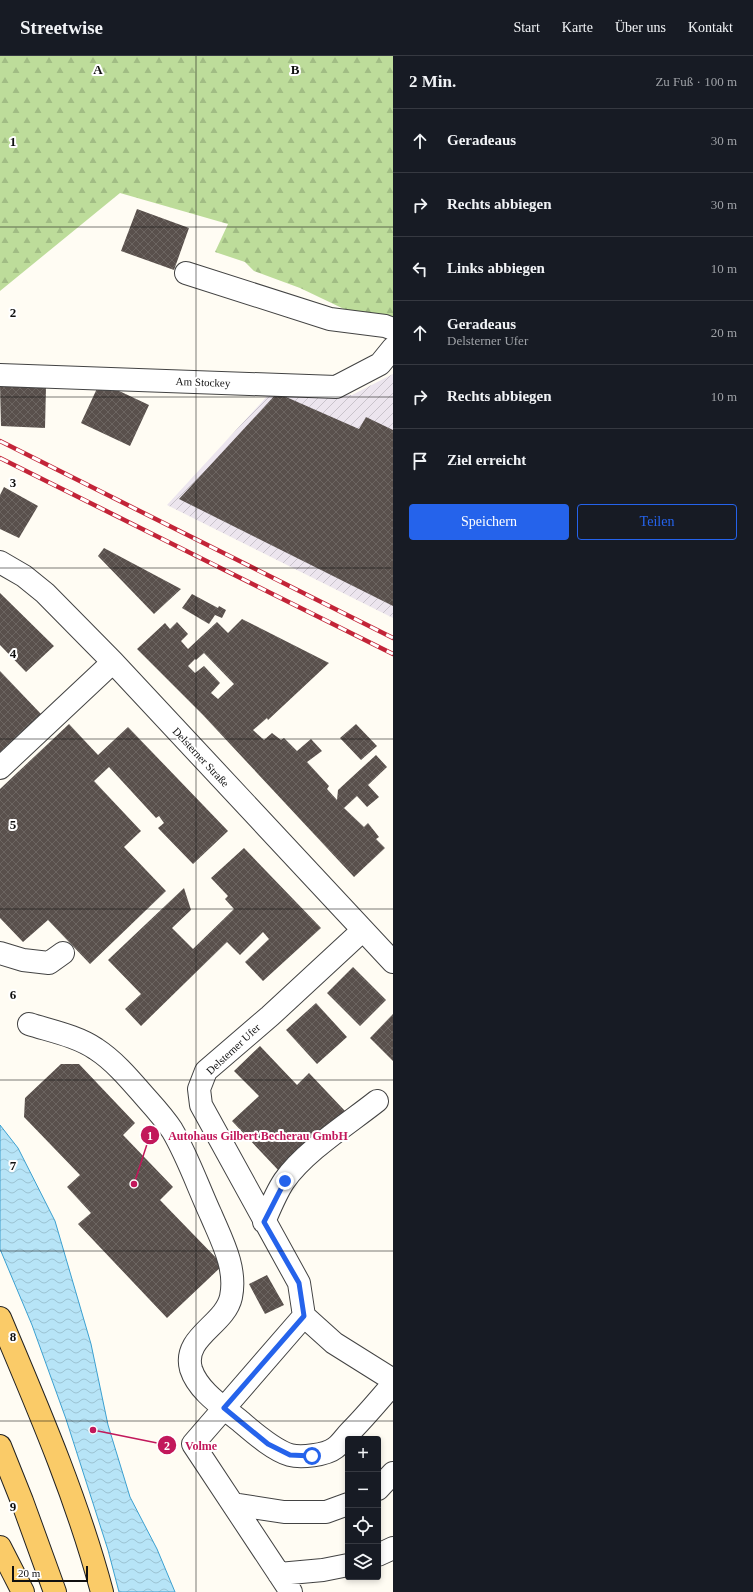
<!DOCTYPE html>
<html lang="de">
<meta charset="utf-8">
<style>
:root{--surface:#171b24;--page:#242831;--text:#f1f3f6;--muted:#9ea1a6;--line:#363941;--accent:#2563eb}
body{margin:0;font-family:"Times New Roman",serif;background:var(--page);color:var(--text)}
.controls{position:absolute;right:12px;bottom:12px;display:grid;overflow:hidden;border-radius:4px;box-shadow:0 2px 6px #0003}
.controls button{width:36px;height:36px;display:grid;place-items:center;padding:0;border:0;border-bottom:1px solid var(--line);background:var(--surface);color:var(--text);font:20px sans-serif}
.scale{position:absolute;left:12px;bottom:10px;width:76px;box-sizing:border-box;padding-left:4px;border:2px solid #101010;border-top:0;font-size:11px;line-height:14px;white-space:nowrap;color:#101010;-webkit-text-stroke:3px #fff;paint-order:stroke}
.stop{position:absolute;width:12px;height:12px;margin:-9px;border:3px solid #2563eb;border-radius:50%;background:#fff}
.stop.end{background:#2563eb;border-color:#fff;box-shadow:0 1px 4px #0008}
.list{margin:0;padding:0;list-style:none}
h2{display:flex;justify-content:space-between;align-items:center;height:52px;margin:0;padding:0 16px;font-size:17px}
h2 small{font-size:13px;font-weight:400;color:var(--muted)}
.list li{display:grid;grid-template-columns:26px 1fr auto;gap:12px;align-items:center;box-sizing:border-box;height:64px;padding:0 16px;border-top:1px solid var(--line)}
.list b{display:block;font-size:15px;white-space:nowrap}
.list p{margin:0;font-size:13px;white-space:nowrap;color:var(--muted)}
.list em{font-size:13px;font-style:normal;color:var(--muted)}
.actions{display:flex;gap:8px;padding:12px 16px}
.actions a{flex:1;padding:9px 0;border:1px solid var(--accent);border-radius:4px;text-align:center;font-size:14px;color:var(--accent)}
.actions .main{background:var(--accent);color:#fff}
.icon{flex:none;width:22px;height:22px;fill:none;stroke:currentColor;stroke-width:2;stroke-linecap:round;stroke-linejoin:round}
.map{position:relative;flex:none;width:393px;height:1536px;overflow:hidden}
header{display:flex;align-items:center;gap:24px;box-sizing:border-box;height:56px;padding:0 20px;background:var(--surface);border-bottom:1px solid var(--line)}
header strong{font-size:19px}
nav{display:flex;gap:22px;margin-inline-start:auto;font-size:14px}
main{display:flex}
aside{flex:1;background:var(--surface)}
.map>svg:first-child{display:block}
</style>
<header>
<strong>Streetwise</strong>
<nav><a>Start</a><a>Karte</a><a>Über uns</a><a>Kontakt</a></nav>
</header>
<main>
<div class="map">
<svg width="393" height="1536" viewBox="0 0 393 1536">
<defs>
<pattern id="industrial-furrows" width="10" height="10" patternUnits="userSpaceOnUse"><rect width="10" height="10" fill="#ece5ee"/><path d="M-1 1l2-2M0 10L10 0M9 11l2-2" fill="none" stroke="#c9c3cb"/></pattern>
<pattern id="forest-firs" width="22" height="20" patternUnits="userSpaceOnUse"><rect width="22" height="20" fill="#bddc9a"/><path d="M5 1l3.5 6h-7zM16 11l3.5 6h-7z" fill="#a1bc84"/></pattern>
<pattern id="water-waves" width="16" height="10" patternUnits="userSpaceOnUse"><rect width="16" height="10" fill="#b7e4f7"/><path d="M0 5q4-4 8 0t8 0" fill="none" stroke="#9cc3d3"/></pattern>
<pattern id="building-cross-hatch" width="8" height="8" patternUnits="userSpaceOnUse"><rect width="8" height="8" fill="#59504c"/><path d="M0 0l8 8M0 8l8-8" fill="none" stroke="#6c6561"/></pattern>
</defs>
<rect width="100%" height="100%" fill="#fffcf3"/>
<path fill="url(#industrial-furrows)" d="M393,318V562L167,449L272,335L352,339Z"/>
<path fill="url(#forest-firs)" d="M0,0H393V261L383,263H365L300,232L254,215L245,206L215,196L228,168L120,137L0,235Z"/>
<path fill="url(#water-waves)" stroke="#3ca0d0" d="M0,1069L18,1092L55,1165L91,1288L108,1369L130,1441L157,1493L175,1536H119L108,1494L66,1363L32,1269L0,1193Z"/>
<path fill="url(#building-cross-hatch)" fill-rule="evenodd" d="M137,153L189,172L174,214L121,195Z
M100,326L149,349L130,390L81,367Z
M0,329L46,331L45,372L1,370Z
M277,337L359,373L366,361L393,374V550L179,443Z
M4,431L38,450L19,482L0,473V439Z
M104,492L181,533L154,558L98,500Z
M0,537L54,590L26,616L0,589Z
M192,538L218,552L219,550L226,554L222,562L215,559L209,568L182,552Z
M242,563L329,607L268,664L267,662L253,674L264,684L272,677L281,684L284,682L297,695L311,683L322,695L307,706L329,730L327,733L337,744L338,734L376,699L387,711L368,729L379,741L367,751L357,740L344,752L364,771L368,767L379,781L376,783L385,792L354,821L203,659L137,593L165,567L170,573L177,566L188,578L181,585L188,593L217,566L228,577ZM204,597L234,628L218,643L211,637L220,627L204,610L195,617L188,610L195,603L196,604Z
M0,615L41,658L0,696Z
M69,668L98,699L128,671L228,775L193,808L158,772L164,767L159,760L156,762L109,711L94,725L141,775L124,791L166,835L90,908L48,864L23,886L0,862V733Z
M356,668L377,690L361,704L340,682Z
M244,792L321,872L263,925L245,906L269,883L263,876L240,899L227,886L141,970L125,953L141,938L108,904L184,832L191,854L172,872L193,893L234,853L225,843L228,840L211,822Z
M353,911L386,944L360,970L327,937Z
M316,947L347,981L317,1008L286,974Z
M393,958V1005L370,982Z
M260,990L297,1029L309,1017L345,1055L280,1116L232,1065L259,1040L234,1015Z
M61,1008H79L135,1067L123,1079L173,1131L160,1144L223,1209L167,1262L78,1168L91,1157L67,1131L80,1119L24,1061L25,1042Z
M267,1219L284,1249L265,1258L249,1228Z"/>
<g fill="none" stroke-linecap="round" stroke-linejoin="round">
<defs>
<path id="minor" d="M186,217L330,263L385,270L393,273
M0,319L336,331L380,308L393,292
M0,506L24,520L45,537L113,606L393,906
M0,712L113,606
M0,897L23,904L49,907L63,897
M29,968C51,975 77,980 96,993C116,1006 132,1026 147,1043C156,1053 165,1063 172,1074C188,1101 198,1131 211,1159C222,1185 237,1212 231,1241C225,1269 182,1281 191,1313C198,1335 223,1351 240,1365C253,1376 273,1394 290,1399C301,1402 326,1399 335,1392C341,1388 345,1381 350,1376C365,1361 379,1344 393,1328
M264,1166C270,1152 276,1137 284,1125C305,1095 348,1068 377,1045
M304,1260L334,1287L393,1324
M378,1433L393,1417
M233,1448L284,1456H326L348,1448
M378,1499L393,1492
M279,1518L323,1514L348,1509
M291,1536L193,1388L304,1260L299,1227L201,1049L199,1033L206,1015L270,960L363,874"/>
<path id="major" d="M0,1262C38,1352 77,1442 102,1536
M0,1390L22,1445L55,1536
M0,1491L23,1536"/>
</defs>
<use href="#minor" stroke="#434343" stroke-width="24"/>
<use href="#major" stroke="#212121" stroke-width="24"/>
<use href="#minor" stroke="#fff" stroke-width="22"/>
<use href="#major" stroke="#facb68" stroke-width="22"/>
<defs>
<path id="rail" d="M0,385L393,582
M0,402L393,598"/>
</defs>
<use href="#rail" stroke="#c32438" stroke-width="4.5"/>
<use href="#rail" stroke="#fff" stroke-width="3" stroke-dasharray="9" stroke-linecap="butt"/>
</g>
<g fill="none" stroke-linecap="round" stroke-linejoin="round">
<path stroke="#2563eb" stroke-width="5" d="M285,1125L264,1166L299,1227L304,1260L224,1352L268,1388L290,1399L312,1400"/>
</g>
<path fill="none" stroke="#101010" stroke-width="1" stroke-opacity="0.55" d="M196,0V1536M0,171H393M0,341H393M0,512H393M0,683H393M0,853H393M0,1024H393M0,1195H393M0,1365H393"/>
<g text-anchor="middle" stroke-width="4" stroke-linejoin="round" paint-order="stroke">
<g font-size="11" fill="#101010" stroke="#fff">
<text transform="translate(203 326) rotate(2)" y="4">Am Stockey</text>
<text transform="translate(201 701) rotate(47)" y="4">Delsterner Straße</text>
<text transform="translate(233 993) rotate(-43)" y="4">Delsterner Ufer</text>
</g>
</g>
<g font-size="13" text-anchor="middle" font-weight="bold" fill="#101010" stroke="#fff" stroke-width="4" stroke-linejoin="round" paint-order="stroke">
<text x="98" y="18">A</text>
<text x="295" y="18">B</text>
<text x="13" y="90">1</text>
<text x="13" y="261">2</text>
<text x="13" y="431">3</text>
<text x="13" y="602">4</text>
<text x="13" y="773">5</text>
<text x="13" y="943">6</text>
<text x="13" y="1114">7</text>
<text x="13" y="1285">8</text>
<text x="13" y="1455">9</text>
</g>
<path fill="none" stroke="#c2185b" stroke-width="1.5" d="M134 1128L150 1079M93 1374L167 1389"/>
<g fill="#c2185b" stroke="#fff" stroke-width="1.5">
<circle cx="134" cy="1128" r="4"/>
<circle cx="93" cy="1374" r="4"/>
<circle cx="150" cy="1079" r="10"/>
<circle cx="167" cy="1389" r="10"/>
</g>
<g font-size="12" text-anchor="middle" font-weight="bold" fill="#fff">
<text x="150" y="1084">1</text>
<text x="167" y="1394">2</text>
</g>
<g font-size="12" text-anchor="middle" font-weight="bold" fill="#c2185b" stroke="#fff" stroke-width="4" stroke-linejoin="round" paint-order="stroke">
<text x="258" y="1084">Autohaus Gilbert Becherau GmbH</text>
<text x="201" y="1394">Volme</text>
</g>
</svg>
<div class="controls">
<button>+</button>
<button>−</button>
<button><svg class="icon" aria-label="locate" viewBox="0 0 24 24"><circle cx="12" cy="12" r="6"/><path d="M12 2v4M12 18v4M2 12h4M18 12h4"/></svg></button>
<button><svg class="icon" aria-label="layers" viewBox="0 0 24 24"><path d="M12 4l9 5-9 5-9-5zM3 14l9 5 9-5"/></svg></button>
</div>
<div class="scale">20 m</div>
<div class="stop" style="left:312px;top:1400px"></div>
<div class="stop end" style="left:285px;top:1125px"></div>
</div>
<aside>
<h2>2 Min.<small>Zu Fuß · 100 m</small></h2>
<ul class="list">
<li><svg class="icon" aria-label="ahead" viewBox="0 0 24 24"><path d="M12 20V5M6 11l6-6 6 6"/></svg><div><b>Geradeaus</b></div><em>30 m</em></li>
<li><svg class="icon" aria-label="right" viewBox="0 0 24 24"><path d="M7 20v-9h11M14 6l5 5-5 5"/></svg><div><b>Rechts abbiegen</b></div><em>30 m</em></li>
<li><svg class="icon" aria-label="left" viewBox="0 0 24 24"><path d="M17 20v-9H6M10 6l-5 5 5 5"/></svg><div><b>Links abbiegen</b></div><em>10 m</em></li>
<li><svg class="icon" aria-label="ahead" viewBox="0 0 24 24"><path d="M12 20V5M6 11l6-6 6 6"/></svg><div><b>Geradeaus</b><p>Delsterner Ufer</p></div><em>20 m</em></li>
<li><svg class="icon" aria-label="right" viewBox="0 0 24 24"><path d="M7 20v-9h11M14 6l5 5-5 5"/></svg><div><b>Rechts abbiegen</b></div><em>10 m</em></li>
<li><svg class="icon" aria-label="arrive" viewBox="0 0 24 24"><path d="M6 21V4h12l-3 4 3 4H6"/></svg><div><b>Ziel erreicht</b></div></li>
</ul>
<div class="actions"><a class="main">Speichern</a><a>Teilen</a></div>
</aside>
</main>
